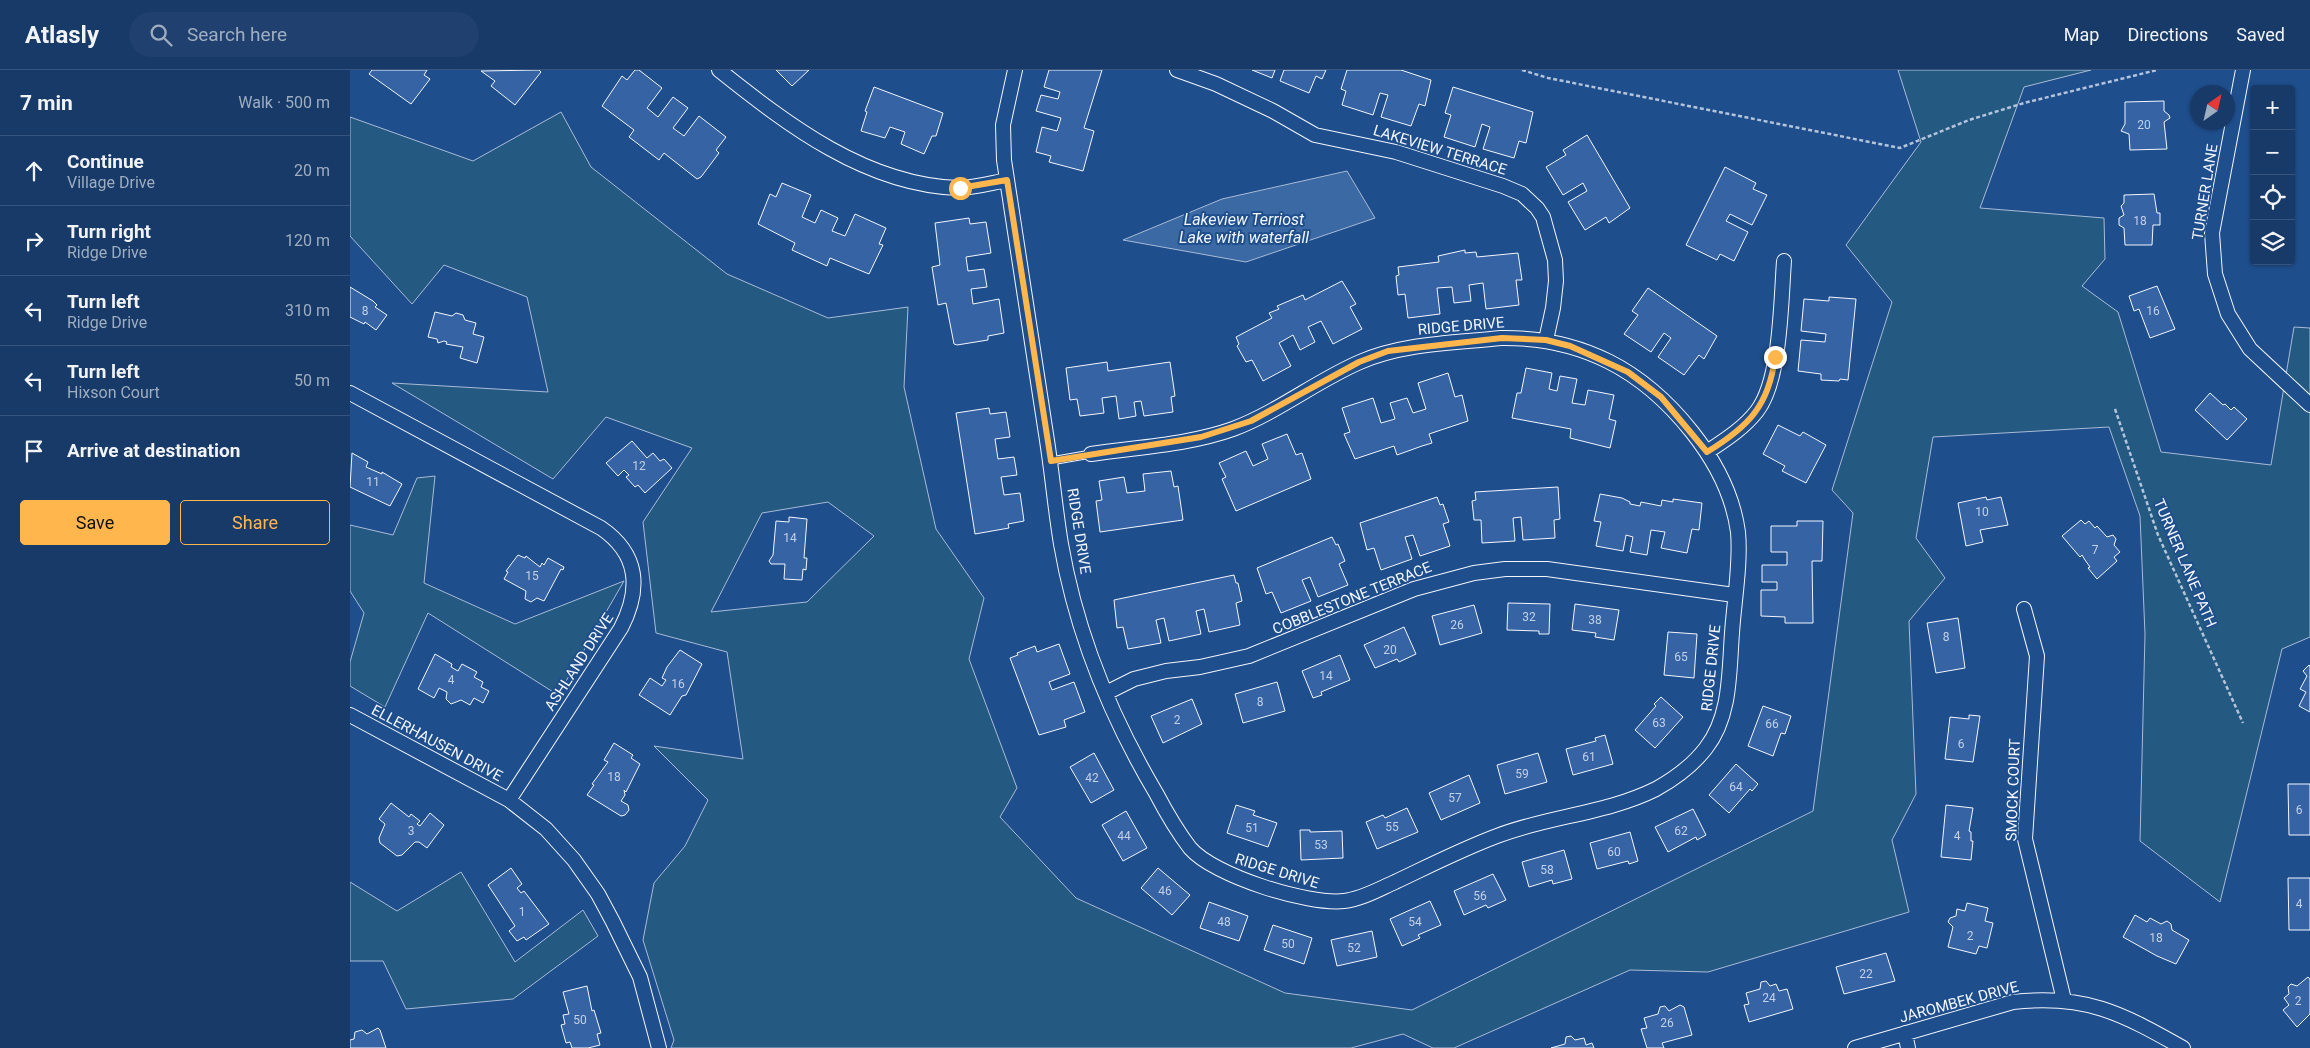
<!DOCTYPE html>
<meta charset="utf-8">
<style>
:root{--surface:#173a69;--page:#20416f;--text:#f1f3f6;--muted:#9eadc0;--line:#36547d;--accent:#ffb74d}
body{margin:0;font-family:Roboto,sans-serif;background:var(--page);color:var(--text)}
.controls{position:absolute;right:15px;top:15px;display:grid;overflow:hidden;border-radius:5px;box-shadow:0 1px 4px #0004}
.controls button{width:45px;height:45px;display:grid;place-items:center;padding:0;border:0;border-bottom:1px solid var(--line);background:var(--surface);color:var(--text);font:25px sans-serif}
.compass{position:absolute;left:1840px;top:15px;width:45px;height:45px;border-radius:50%;background:var(--surface);box-shadow:0 1px 4px #0004;rotate:34deg}
.stop{position:absolute;width:15px;height:15px;margin:-11px;border:4px solid #ffb74d;border-radius:50%;background:#fff}
.stop.end{background:#ffb74d;border-color:#fff;box-shadow:0 1px 5px #0008}
.list{margin:0;padding:0;list-style:none}
h2{display:flex;justify-content:space-between;align-items:center;height:65px;margin:0;padding:0 20px;font-size:21px}
h2 small{font-size:16px;font-weight:400;color:var(--muted)}
.list li{display:grid;grid-template-columns:32px 1fr auto;gap:15px;align-items:center;box-sizing:border-box;height:70px;padding:0 20px;border-top:1px solid var(--line)}
.list b{display:block;font-size:19px;white-space:nowrap}
.list p{margin:0;font-size:16px;white-space:nowrap;color:var(--muted)}
.list em{font-size:16px;font-style:normal;color:var(--muted)}
.actions{display:flex;gap:10px;padding:15px 20px}
.actions a{flex:1;padding:11px 0;border:1px solid var(--accent);border-radius:5px;text-align:center;font-size:18px;color:var(--accent)}
.actions .main{background:var(--accent);color:#111}
.icon{flex:none;width:28px;height:28px;fill:none;stroke:currentColor;stroke-width:2;stroke-linecap:round;stroke-linejoin:round}
.map{position:relative;flex:none;width:1960px;height:978px;overflow:hidden}
header{display:flex;align-items:center;gap:30px;box-sizing:border-box;height:70px;padding:0 25px;background:var(--surface);border-bottom:1px solid var(--line)}
header strong{font-size:24px}
nav{display:flex;gap:28px;margin-inline-start:auto;font-size:18px}
.search{width:350px;height:45px;background:var(--page);display:flex;align-items:center;gap:12px;box-sizing:border-box;padding:0 18px;border-radius:28px;color:var(--muted);font-size:19px}
main{display:flex}
aside{flex:1;background:var(--surface)}
.map>svg:first-child{display:block}
</style>
<header>
<strong>Atlasly</strong>
<div class="search"><svg class="icon" aria-label="search" viewBox="0 0 24 24"><circle cx="10" cy="10" r="6"/><path d="M15 15l6 6"/></svg>Search here</div>
<nav><a>Map</a><a>Directions</a><a>Saved</a></nav>
</header>
<main>
<aside>
<h2>7 min<small>Walk · 500 m</small></h2>
<ul class="list">
<li><svg class="icon" aria-label="ahead" viewBox="0 0 24 24"><path d="M12 20V5M6 11l6-6 6 6"/></svg><div><b>Continue</b><p>Village Drive</p></div><em>20 m</em></li>
<li><svg class="icon" aria-label="right" viewBox="0 0 24 24"><path d="M7 20v-9h11M14 6l5 5-5 5"/></svg><div><b>Turn right</b><p>Ridge Drive</p></div><em>120 m</em></li>
<li><svg class="icon" aria-label="left" viewBox="0 0 24 24"><path d="M17 20v-9H6M10 6l-5 5 5 5"/></svg><div><b>Turn left</b><p>Ridge Drive</p></div><em>310 m</em></li>
<li><svg class="icon" aria-label="left" viewBox="0 0 24 24"><path d="M17 20v-9H6M10 6l-5 5 5 5"/></svg><div><b>Turn left</b><p>Hixson Court</p></div><em>50 m</em></li>
<li><svg class="icon" aria-label="arrive" viewBox="0 0 24 24"><path d="M6 21V4h12l-3 4 3 4H6"/></svg><div><b>Arrive at destination</b></div></li>
</ul>
<div class="actions"><a class="main">Save</a><a>Share</a></div>
</aside>
<div class="map">
<svg width="1960" height="978" viewBox="0 0 1960 978">
<rect width="100%" height="100%" fill="#1f4e8c"/>
<path fill="#245a82" stroke="#a8bbd7" fill-rule="evenodd" d="M1548,0H1741L1674,17L1630,138L1754,148L1755,189L1732,216L1768,242L1811,382L1921,395L1944,257L1960,258V567L1932,579L1870,832L1790,771L1795,564L1790,446L1759,357L1583,367L1566,468L1595,508L1559,551L1566,724L1542,770L1559,842L1358,902L1280,900L1104,978H1083L1053,964L1001,978H321L324,970L293,870L304,813L335,776L358,730L304,676L393,689L377,582L306,563L293,452L342,378L256,347L203,409L42,313L198,322L177,227L94,195L62,234L0,166V47L123,91L211,42L241,97L377,204L478,248L558,237L554,317L586,459L634,528L619,589L667,718L650,747L726,828L935,923L1062,940L1463,741L1503,443L1482,420L1542,232L1496,175L1571,72ZM478,432L524,466L457,532L361,542L412,443Z
M85,406L74,513L165,554L274,511L208,625L78,543L35,637L0,616V592L14,543L0,521V455L43,465L67,408Z
M111,802L165,892L233,840L248,866L163,929L56,939L33,891H0V812L47,841Z"/>
<path fill="#3b69a3" stroke="#a8bbd7" d="M997,101L1025,148L896,192L773,170L872,129Z"/>
<path fill="#3563a3" stroke="#f2f6ff" d="M22,0H77L74,5L80,9L61,34L19,4Z
M189,0L191,2L165,35L141,16L145,11L131,1Z
M285,0H289L312,18L297,38L308,47L323,27L338,38L323,58L334,66L349,46L376,67L366,80L369,83L351,107L347,109L314,83L309,90L279,67L284,60L252,36L272,6L277,10Z
M426,0H459L442,16Z
M699,0H752L734,58L744,61L733,101L699,92L701,86L686,82L692,57L707,61L711,48L686,41L691,25L708,29L710,22L694,17Z
M902,0H925L922,8Z
M934,0H976L972,9L966,6L959,23L930,11Z
M997,0H1051L1081,10L1075,36L1069,34L1061,56L1031,47L1038,25L1030,23L1023,45L992,35L996,21L991,19Z
M524,17L593,43L586,66H582L574,84L551,74L555,62L540,57L535,68L511,61L517,42L515,41Z
M1103,17L1183,42L1176,73L1169,71L1164,88L1133,79L1140,57L1132,54L1125,77L1094,67L1101,45L1095,43Z
M1814,31V41L1819,45L1820,48L1814,52L1817,79L1780,80L1779,64L1771,61L1775,54V32Z
M1237,65L1280,138L1259,153L1256,147L1235,160L1218,132L1237,121L1233,113L1213,125L1196,97L1216,85L1213,80Z
M1375,97L1406,113L1403,119L1417,125L1402,155L1380,144L1376,151L1398,162L1384,191L1370,184L1367,190L1336,175Z
M432,113L461,125L452,147L465,153L471,140L488,148L482,161L495,166L505,144L536,158L529,174L533,175L519,204L480,188L477,196L442,180L445,173L408,154L420,124L426,127Z
M1804,124L1807,143H1810V155H1803L1802,175H1775L1774,158L1769,155V148L1774,145L1771,136L1774,133V125Z
M619,148L620,154L636,152L641,183L616,187L618,201L634,199L637,217L621,219L623,234L649,229L654,263L638,266V270L607,275L604,274L596,233L588,235L582,197L590,195L585,153Z
M1115,180V183L1126,182L1127,187L1168,183L1172,210H1166L1169,235L1136,239L1133,213L1119,215L1121,231L1104,233L1102,217L1087,218L1090,244L1058,248L1055,224L1048,225L1046,206L1049,205L1048,197L1089,192L1088,186Z
M992,211L1006,234L1000,237L1012,259L983,274L971,251L958,257L965,272L950,280L943,265L929,273L941,296L913,311L902,290L896,292L887,276L889,274L886,267L922,248L919,243L929,239L927,236L953,225L955,230Z
M1807,216L1825,259L1800,268L1789,239L1784,241L1779,226Z
M0,217L23,231L27,235L25,237L37,245L26,260L15,252L14,254L0,247Z
M1298,218L1367,266L1354,289L1349,285L1334,305L1308,287L1321,268L1314,263L1301,282L1274,264L1288,245L1282,241Z
M1479,227L1506,229L1498,310L1490,309L1489,311L1471,310V304L1448,301L1451,270L1475,272L1476,264L1451,261L1454,229L1479,231Z
M85,242L102,246L106,243L113,245L115,250L126,253L123,264L134,267L127,293L110,288L113,277L96,274L97,272L94,271L88,273L87,269L78,267Z
M757,292L758,301L820,292L825,326L821,327L823,342L794,346L791,331L784,332L786,346L769,349L766,326L752,328L754,343L730,346L727,329L720,330L716,298Z
M1176,298L1202,303L1199,319L1207,321L1210,306L1227,309L1222,333L1235,335L1238,320L1264,325L1259,349L1266,351L1260,378L1220,368L1221,359L1162,348L1167,323H1171Z
M1098,303L1105,327L1112,325L1118,351L1079,364L1082,373L1072,376L1047,385L1044,376L1005,389L994,364L1000,362L992,338L1023,328L1031,353L1045,349L1040,333L1057,328L1063,343L1076,339L1068,313Z
M1860,323L1873,335L1875,334L1881,340L1884,337L1897,349L1877,370L1845,340Z
M639,338L640,344L656,342L660,367L645,369L648,389L664,387L667,405L651,407L654,425L670,423L674,451L658,454L659,458L625,464L606,343Z
M1428,355L1450,366L1453,362L1476,375L1456,413L1432,401L1435,396L1413,384Z
M937,364L946,385L952,383L961,409L886,441L872,409L876,407L869,393L896,381L903,396L918,389L912,374Z
M282,371L297,388L303,383L310,391L314,389L322,398L295,423L288,415L285,417L276,407L279,405L274,400L268,406L256,393Z
M2,383L18,392L16,397L32,404V402L52,414L40,436L0,417Z
M821,401L824,417L828,416L833,450L750,462L746,431L752,430L749,411L774,407L777,423L795,421L793,404Z
M1208,417L1210,449L1204,450L1205,468L1173,470L1171,447L1163,448L1165,471L1132,473L1131,450H1124L1122,431L1126,430L1125,422Z
M1250,424L1272,428L1280,432V434L1290,436L1291,432L1311,436L1312,430L1323,432V429L1352,433L1349,460L1342,459L1337,483L1311,478L1315,462L1301,460L1297,485L1280,482L1283,467L1276,465L1273,481L1246,476L1251,452L1244,451Z
M1087,427L1090,435L1093,434L1099,452L1093,454L1100,476L1070,486L1063,465L1055,467L1062,489L1031,500L1024,478L1017,480L1010,453Z
M1636,427L1637,430L1651,427L1658,455L1630,460L1633,472L1616,476L1608,433Z
M439,447L457,449L454,488H457L456,500L453,499L452,510L434,509L435,494H421L419,491L423,485L426,451L439,452Z
M1731,450L1735,454L1739,451L1745,458L1747,456L1757,467L1763,465L1766,469L1764,475L1770,482L1764,487L1767,491L1747,509L1738,498L1740,497L1735,490L1732,485L1730,487L1712,466Z
M1447,451H1473L1472,491H1462L1463,553H1435V547L1411,546V520H1427V512H1412V495H1437V482H1421V456H1447Z
M982,467L986,475L988,474L995,491L989,494L998,515L968,527L960,507L952,510L961,531L931,543L922,522L916,524L907,498Z
M168,485L175,488L176,486L190,497L192,493L194,495L198,488L214,497L213,500L211,499L194,531L187,528L181,532L175,529L176,521L154,509L158,502L156,501Z
M884,505L886,513H888L892,531L886,533L890,555L859,562L854,539L846,541L851,564L819,571L814,548L806,550L811,573L778,579L773,557L767,558L764,530Z
M1158,533L1200,534L1199,564H1189V561L1157,560Z
M1225,534L1269,540L1264,570L1245,567L1246,563L1222,560Z
M1124,535L1132,563L1090,575L1082,546Z
M1608,548L1615,598L1586,603L1577,553Z
M1054,557L1066,584L1049,592L1047,589L1025,598L1014,575Z
M1318,562L1347,564L1344,608L1314,605Z
M709,574L720,604L699,612L702,620L724,612L735,642L714,650L716,657L689,665L660,588L668,585L667,583L685,576L687,582Z
M330,580L352,594L336,625L332,626L320,645L289,625L300,608L312,616L316,610L312,608L317,597Z
M85,584L102,594L101,597L108,601L112,594L127,602L124,607L133,612L131,617L139,621L133,633L124,628L120,635L111,630L101,634L96,629L97,622L89,618L84,628L68,619Z
M990,585L1000,610L971,622L972,625L963,628L952,601Z
M1959,595L1960,596V642L1949,636L1956,622L1950,619L1957,606L1953,601Z
M927,612L935,641L893,653L885,624Z
M1311,627L1333,647L1305,678L1285,660L1306,636L1304,634Z
M842,629L852,654L813,673L801,646Z
M1413,636L1441,646L1435,664L1431,663L1423,686L1398,676Z
M1619,645L1630,646L1623,692L1595,689L1600,647L1619,649Z
M1255,665L1263,694L1223,705L1216,679L1246,671L1245,668Z
M264,673L283,685L281,688L290,694L276,722L274,720L275,725L271,731L278,735L279,740L275,745L271,746L237,725L244,715L242,714L258,692L254,690Z
M744,683L764,720L741,733L720,697Z
M1188,683L1197,712L1155,724L1147,695Z
M1386,694L1408,714L1402,721L1400,719L1379,743L1359,725Z
M1119,705L1130,733L1091,750L1079,723Z
M1938,714H1960V765H1939Z
M41,733L59,747L61,744L70,751L67,754L70,756L80,743L94,755L77,778L69,772H65L52,785L47,786L30,773L29,768L35,754L29,749Z
M886,735L905,741L903,745L927,753L918,777L877,763Z
M1596,735L1623,738L1619,761L1621,762V771H1623L1621,790L1591,787Z
M1057,738L1068,762L1027,779L1016,752L1033,745L1035,748Z
M1343,739L1356,765L1347,770L1346,767L1318,782L1305,757Z
M776,741L797,778L773,791L752,755Z
M950,760H960V762L992,761L993,788L951,790Z
M1280,762L1288,791L1279,794L1278,791L1247,799L1240,773Z
M1214,780L1222,809L1203,814L1202,810L1179,817L1172,792Z
M161,798L172,814L167,818L171,823L174,821L199,854L176,870L174,867L167,871L159,861L165,856L138,815Z
M808,798L840,825L822,845L791,818Z
M1143,804L1156,830L1138,838L1136,835L1114,845L1104,821Z
M1938,808H1960V860H1939Z
M1080,831L1091,855L1068,865L1070,868L1052,876L1040,849Z
M859,832L898,846L889,871L850,858Z
M1617,833L1638,838L1635,851L1643,853L1637,878L1629,876L1626,884L1598,877L1603,857L1598,852L1600,848L1606,846L1607,839L1615,841Z
M1785,845L1797,852L1800,848L1811,854L1817,851L1821,854L1822,860L1839,870L1826,894L1807,886L1773,867Z
M923,855L962,868L954,894L914,880Z
M1022,861L1027,887L987,896L981,870Z
M1536,883L1545,911L1494,924L1486,897Z
M1958,907L1960,909V944L1947,957L1933,940L1939,935L1934,928L1939,924L1938,917L1941,914L1947,916Z
M1416,911L1420,916L1426,914L1429,921L1437,919L1443,939L1399,952L1394,935L1399,934L1396,923L1410,919L1411,912Z
M237,916L242,941L244,940L251,963L247,964L250,975L238,978H222L220,972L216,973L211,955L215,954L213,945L219,944L213,922Z
M1330,935L1334,937L1342,965L1312,973L1314,978H1297L1291,959L1297,958L1294,948L1308,944L1310,937L1315,936L1319,941Z
M28,958L30,960L36,978H0V970L4,969L5,962L12,960L17,964Z
M1221,966L1225,970L1234,968L1236,975L1242,973L1244,978H1201L1215,974L1216,967Z"/>
<g fill="none" stroke-linecap="round" stroke-linejoin="round">
<defs>
<path id="service" d="M701,391L741,384"/>
<path id="minor" d="M369,0C438,55 516,115 608,118C624,118 641,113 657,110
M665,0L653,55L654,90C668,181 682,273 696,364C702,401 705,438 711,474C726,561 761,647 806,723C816,742 827,761 840,778C864,806 958,835 994,831C1012,829 1029,819 1045,812C1079,796 1112,779 1147,766C1198,746 1256,744 1306,719C1324,709 1343,695 1356,678C1381,646 1379,602 1382,563C1384,532 1391,493 1388,462C1383,425 1365,391 1342,362C1293,300 1232,267 1151,268C1104,273 1054,273 1010,292C966,311 928,342 883,359C838,375 787,377 741,384
M827,0L866,14L923,41L965,65L1046,82L1153,116L1172,124L1187,138L1193,147L1205,190L1206,211L1203,238L1196,270
M1893,0L1862,163L1865,204L1878,244L1900,279L1960,335
M0,323L251,458C289,484 291,519 271,558L159,730
M1357,382C1375,370 1394,358 1407,341C1431,310 1431,230 1434,191
M1674,539L1687,586L1675,769L1714,930
M756,623L784,609L816,601L850,597L899,586L1064,519L1124,503L1155,499H1197L1384,525
M0,645L159,730L196,759L224,790L248,824L263,852L290,907L309,978
M1555,963L1558,978
M1505,978L1663,932C1736,924 1771,943 1833,978"/>
</defs>
<use href="#service" stroke="#f2f6ff" stroke-width="9"/>
<use href="#minor" stroke="#f2f6ff" stroke-width="16"/>
<path stroke="#b3c4dc" stroke-width="2.5" stroke-dasharray="4 2.5" stroke-linecap="butt" d="M1172,0L1198,8L1550,78L1619,50L1674,33L1807,0
M1765,339L1808,465L1893,653"/>
<use href="#service" stroke="#1f4e8c" stroke-width="7"/>
<use href="#minor" stroke="#1f4e8c" stroke-width="14"/>
</g>
<g fill="none" stroke-linecap="round" stroke-linejoin="round">
<path stroke="#ffb74d" stroke-width="6" d="M610,118L657,110L701,391L851,367L901,351L1009,292L1038,281L1152,268L1196,270L1220,276L1278,302L1311,327L1357,382C1398,357 1419,336 1425,287"/>
</g>
<g text-anchor="middle" stroke-width="4" stroke-linejoin="round" paint-order="stroke">
<g font-size="12" fill="#c3d1e8">
<text x="1794" y="59">20</text>
<text x="1790" y="155">18</text>
<text x="15" y="245">8</text>
<text x="1803" y="245">16</text>
<text x="289" y="400">12</text>
<text x="23" y="416">11</text>
<text x="1632" y="446">10</text>
<text x="440" y="472">14</text>
<text x="1745" y="484">7</text>
<text x="182" y="510">15</text>
<text x="1179" y="551">32</text>
<text x="1245" y="554">38</text>
<text x="1107" y="559">26</text>
<text x="1596" y="571">8</text>
<text x="1040" y="584">20</text>
<text x="1331" y="591">65</text>
<text x="976" y="610">14</text>
<text x="101" y="614">4</text>
<text x="328" y="618">16</text>
<text x="910" y="636">8</text>
<text x="827" y="654">2</text>
<text x="1309" y="657">63</text>
<text x="1422" y="658">66</text>
<text x="1611" y="678">6</text>
<text x="1239" y="691">61</text>
<text x="1172" y="708">59</text>
<text x="264" y="711">18</text>
<text x="742" y="712">42</text>
<text x="1386" y="721">64</text>
<text x="1105" y="732">57</text>
<text x="1949" y="744">6</text>
<text x="1042" y="761">55</text>
<text x="902" y="762">51</text>
<text x="61" y="765">3</text>
<text x="1331" y="765">62</text>
<text x="774" y="770">44</text>
<text x="1607" y="770">4</text>
<text x="971" y="779">53</text>
<text x="1264" y="786">60</text>
<text x="1197" y="804">58</text>
<text x="815" y="825">46</text>
<text x="1130" y="830">56</text>
<text x="1949" y="838">4</text>
<text x="172" y="846">1</text>
<text x="874" y="856">48</text>
<text x="1065" y="856">54</text>
<text x="1620" y="870">2</text>
<text x="1806" y="872">18</text>
<text x="938" y="878">50</text>
<text x="1004" y="882">52</text>
<text x="1516" y="908">22</text>
<text x="1419" y="932">24</text>
<text x="1948" y="935">2</text>
<text x="230" y="954">50</text>
<text x="1317" y="957">26</text>
</g>
<g font-size="15" fill="#f2f6ff" stroke="#1f4e8c">
<text transform="translate(1090 80) rotate(17)" y="5">LAKEVIEW TERRACE</text>
<text transform="translate(1855 122) rotate(-81)" y="5">TURNER LANE</text>
<text transform="translate(1111 256) rotate(-5)" y="5">RIDGE DRIVE</text>
<text transform="translate(729 461) rotate(81)" y="5">RIDGE DRIVE</text>
<text transform="translate(1835 493) rotate(67)" y="5">TURNER LANE PATH</text>
<text transform="translate(1002 528) rotate(-22)" y="5">COBBLESTONE TERRACE</text>
<text transform="translate(229 592) rotate(-57)" y="5">ASHLAND DRIVE</text>
<text transform="translate(1361 598) rotate(-84)" y="5">RIDGE DRIVE</text>
<text transform="translate(87 673) rotate(28)" y="5">ELLERHAUSEN DRIVE</text>
<text transform="translate(1663 720) rotate(-88)" y="5">SMOCK COURT</text>
<text transform="translate(927 801) rotate(17)" y="5">RIDGE DRIVE</text>
<text transform="translate(1609 932) rotate(-15)" y="5">JAROMBEK DRIVE</text>
</g>
<g font-size="16" font-style="italic" fill="#f2f6ff" stroke="#1f4e8c">
<text x="894" y="155">Lakeview Terriost<tspan x="894" dy="18">Lake with waterfall</tspan></text>
</g>
</g>
</svg>
<div class="controls">
<button>+</button>
<button>−</button>
<button><svg class="icon" aria-label="locate" viewBox="0 0 24 24"><circle cx="12" cy="12" r="6"/><path d="M12 2v4M12 18v4M2 12h4M18 12h4"/></svg></button>
<button><svg class="icon" aria-label="layers" viewBox="0 0 24 24"><path d="M12 4l9 5-9 5-9-5zM3 14l9 5 9-5"/></svg></button>
</div>
<svg class="compass" viewBox="-18 -18 36 36"><path d="M0-13l5 13h-10z" fill="#e53935"/><path d="M0 13l5-13h-10z" fill="#9eadc0"/></svg>
<div class="stop" style="left:610px;top:118px"></div>
<div class="stop end" style="left:1425px;top:287px"></div>
</div>
</main>
